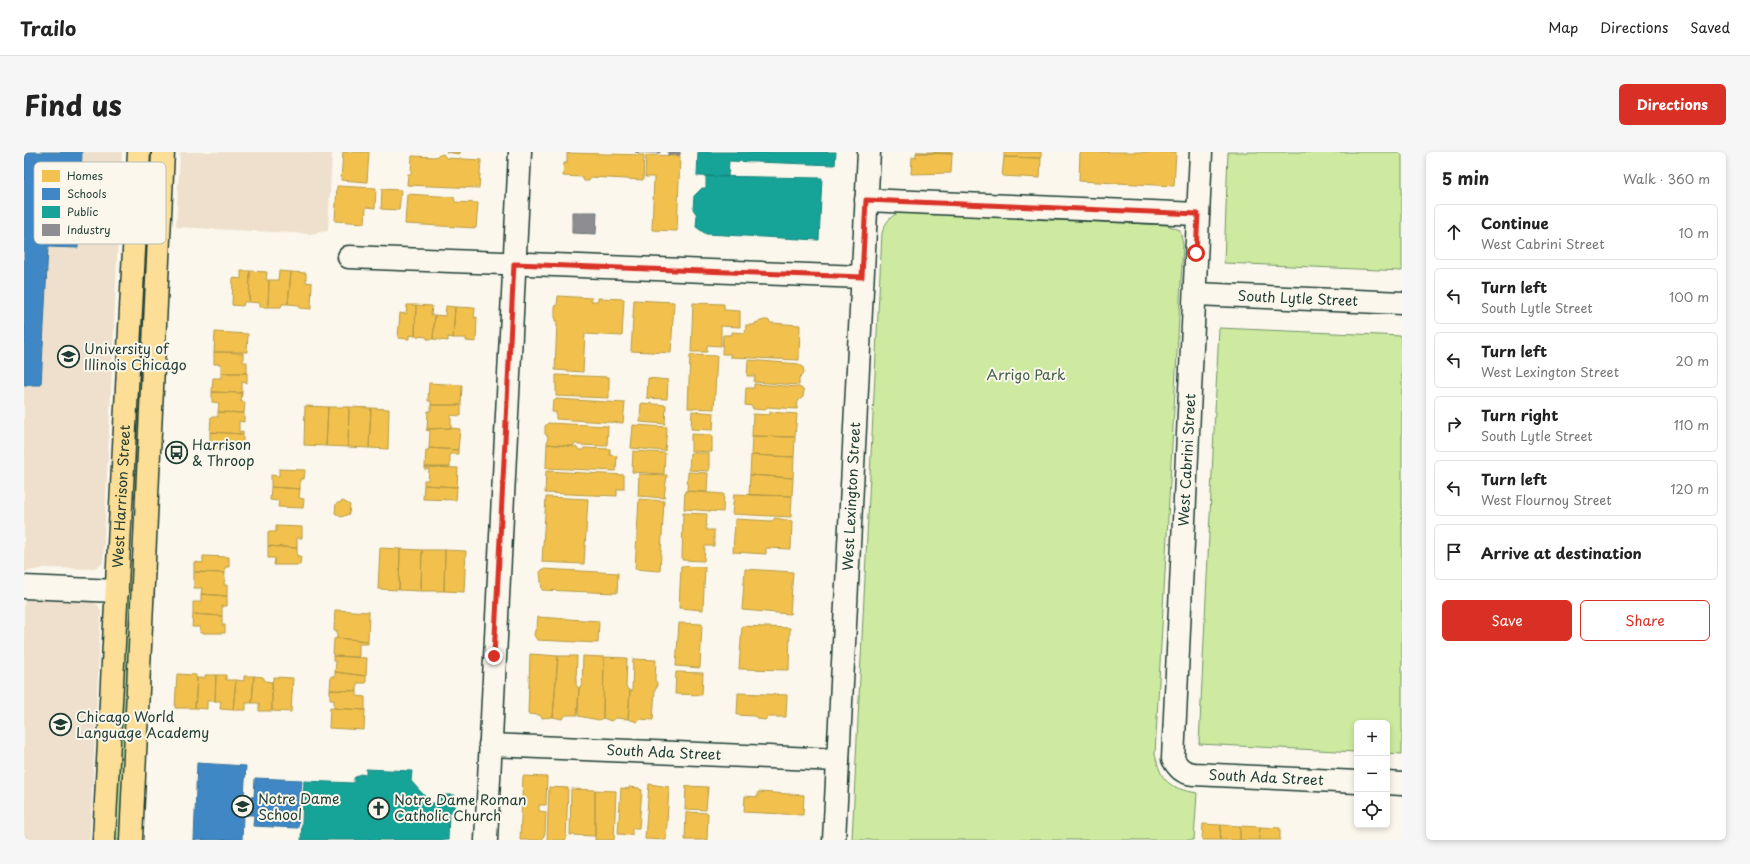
<!DOCTYPE html>
<meta charset="utf-8">
<style>
:root{--surface:#fff;--page:#f6f6f6;--text:#222;--muted:#767676;--line:#e0e0e0;--accent:#d93025}
body{margin:0;font-family:"Playpen Sans",sans-serif;background:var(--page);color:var(--text)}
.controls{position:absolute;right:12px;bottom:12px;display:grid;overflow:hidden;border-radius:6px;box-shadow:0 2px 6px #0003}
.controls button{width:36px;height:36px;display:grid;place-items:center;padding:0;border:0;border-bottom:1px solid var(--line);background:var(--surface);color:var(--text);font:20px sans-serif}
.stop{position:absolute;width:12px;height:12px;margin:-9px;border:3px solid #d93025;border-radius:50%;background:#fff}
.stop.end{background:#d93025;border-color:#fff;box-shadow:0 1px 4px #0008}
.list{margin:0;padding:0;list-style:none}
h2{display:flex;justify-content:space-between;align-items:center;height:52px;margin:0;padding:0 16px;font-size:17px}
h2 small{font-size:13px;font-weight:400;color:var(--muted)}
.list li{display:grid;grid-template-columns:26px 1fr auto;gap:12px;align-items:center;box-sizing:border-box;height:56px;margin:0 8px 8px;padding:0 8px;border:1px solid var(--line);border-radius:6px}
.list b{display:block;font-size:15px;white-space:nowrap}
.list p{margin:0;font-size:13px;white-space:nowrap;color:var(--muted)}
.list em{font-size:13px;font-style:normal;color:var(--muted)}
.actions{display:flex;gap:8px;padding:12px 16px}
.actions a{flex:1;padding:9px 0;border:1px solid var(--accent);border-radius:6px;text-align:center;font-size:14px;color:var(--accent)}
.actions .main{background:var(--accent);color:#fff}
.icon{flex:none;width:22px;height:22px;fill:none;stroke:currentColor;stroke-width:2;stroke-linecap:round;stroke-linejoin:round}
.map{position:relative;flex:none;width:1378px;height:688px;overflow:hidden;border-radius:6px}
header{display:flex;align-items:center;gap:24px;box-sizing:border-box;height:56px;padding:0 20px;background:var(--surface);border-bottom:1px solid var(--line)}
header strong{font-size:19px}
nav{display:flex;gap:22px;margin-inline-start:auto;font-size:14px}
.intro{display:flex;align-items:center;justify-content:space-between;box-sizing:border-box;height:96px;padding:0 24px}
h1{margin:0;font-size:28px}
.button{padding:10px 18px;border-radius:6px;background:var(--accent);color:#fff;font-size:14px;font-weight:700}
main{display:flex;gap:24px;padding:0 24px}
aside{flex:1;background:var(--surface);border-radius:6px;box-shadow:0 2px 6px #0003}
.map>svg:first-child{display:block}
</style>
<header>
<strong>Trailo</strong>
<nav><a>Map</a><a>Directions</a><a>Saved</a></nav>
</header>
<div class="intro"><h1>Find us</h1><a class="button">Directions</a></div>
<main>
<div class="map">
<svg width="1378" height="688" viewBox="0 0 1378 688">
<rect width="100%" height="100%" fill="#fbf7ec"/>
<filter id="ink" filterUnits="userSpaceOnUse"><feTurbulence type="fractalNoise" baseFrequency=".025" numOctaves="2"/><feDisplacementMap in="SourceGraphic" scale="8" xChannelSelector="R" yChannelSelector="G"/><feConvolveMatrix kernelMatrix="1 2 1 2 8 2 1 2 1" color-interpolation-filters="sRGB"/></filter>
<g filter="url(#ink)">
<path fill="#eee0cc" d="M0,0H98L79,411L69,417L20,416L0,420Z
M156,0H308L304,79L286,82L152,75Z
M0,447L68,450L74,453L77,458L66,688H0Z"/>
<path fill="#cdeaa0" stroke="#76946a" d="M121,0H133L112,351L105,318Z
M1204,0H1378V119L1200,111Z
M876,60L1143,73L1156,78L1159,93L1131,602C1137,630 1145,636 1173,641L1170,688H828L858,81C862,70 865,65 876,60Z
M1195,176L1378,184V602L1363,601V571H1333V600L1175,592Z
M101,408L112,409L98,688H88Z"/>
<path fill="#f2c14e" stroke="#b39946" d="M319,0H345L343,30L317,28Z
M422,0H437L435,2Z
M892,0H929L928,2Z
M980,0H1017V6L980,5Z
M1056,0H1152L1150,34L1055,29Z
M543,1L620,3L619,28L567,25L565,29H560L558,25L539,24L540,11H543Z
M892,1L928,2L927,21L887,22L888,5L892,6Z
M419,2L422,6L457,8L455,36L383,33L384,22H387L388,4L410,5Z
M622,3L656,4L653,79L628,78L630,25H621Z
M980,5L1017,6L1016,26L978,24Z
M313,34L352,36L351,56L342,55L341,71L311,69Z
M358,37L377,38L375,58L357,57Z
M383,42L430,45L431,50L454,51L452,76L381,72Z
M217,119H226L225,150H220L219,154L208,153L209,126L217,127Z
M226,119L243,120L242,128H245L244,155H236V151L225,150Z
M255,119L267,120L264,152H258L257,155H244L245,128H254Z
M267,120L282,121V130L288,131L287,157L275,156V153L264,152Z
M534,144L568,146L567,149H574V146L600,147L598,184L561,182L559,220L531,218L533,169H531V153L533,154Z
M610,148L650,150L647,201L607,199Z
M669,151L700,152V158L716,159V175L697,174V194L683,193V200H667Z
M383,153H392L391,184L385,183V187L374,186L376,161L382,162Z
M392,153L408,154L407,163H411L409,187H403V185L391,184Z
M422,154L431,155L429,186L424,185V189L409,187L411,163L421,164Z
M431,155L451,156L450,166L453,165L452,190L442,189V186H429Z
M740,168H744L747,171L776,173L775,208L706,205L707,202H698L699,183H708V180L721,181L722,173H731V171Z
M191,180L224,182L223,200H190Z
M190,200L219,201V210H223V221H197V212H190Z
M666,203L693,204L690,257L664,256Z
M724,208L775,212L779,215L780,221L775,226V233L730,230L731,224H723Z
M197,221H223V231L218,230V241L188,240L189,226H197Z
M532,223L585,225V246L532,244Z
M624,226L644,228L643,247L623,246Z
M405,231L438,233L437,253H407V249H404Z
M730,232L775,235L780,238L779,245L774,249L773,257L743,255L741,258L729,257L728,254L721,253L722,236H730Z
M188,240L218,241L217,250H221L220,261L194,260L195,251L188,250Z
M532,247L601,251L599,271L532,267V260H528L529,248H532Z
M617,251L642,253L641,272L616,270Z
M407,253H437V264L427,263V276L403,277L404,259H407Z
M281,254L304,255L302,294L280,293Z
M304,255H325L324,295L302,294Z
M325,255L347,256L345,296L324,295Z
M347,256L365,257L364,297L345,296Z
M668,259L690,261L689,278L667,277Z
M194,260L220,261V270L215,269V280L219,279V282L186,280L187,265H194Z
M746,260L773,262L771,285L728,284L729,262L746,263Z
M524,271L584,274L583,294L554,293L552,291L549,294L523,292L524,284L521,282V274Z
M609,273L643,275L641,299L607,296Z
M427,276L436,277L434,298L405,296L406,279L402,278L403,277Z
M186,280L219,282V297L186,296Z
M667,282L688,283V300L667,299Z
M728,284L771,285L770,305L727,303Z
M523,292L553,295L555,298H559L560,296L586,297V303L593,304L592,319L522,316Z
M405,296L434,298V302H426V315H401L402,298H405Z
M609,299L641,301L640,322L608,320Z
M666,301H685V319L665,318Z
M727,303L770,305L769,326L726,323Z
M401,315L434,316L433,335L400,333V328H404L405,317L401,318Z
M255,317L281,318L280,327H276V337L247,335V323L255,324Z
M522,319L600,323V337H593V344L521,341Z
M664,320L684,321L683,340L663,339Z
M615,322L643,323L640,346L614,344Z
M726,323L769,326L768,344L725,343Z
M400,333L433,335L432,348L399,347Z
M247,335L276,337L275,346L280,347L279,356L254,355L255,349L246,348Z
M661,339L700,342L699,360L660,357Z
M710,342L768,344L767,365L708,362Z
M522,345L564,347L560,412L518,410Z
M615,347L640,349L636,419L611,417Z
M319,349L326,353L325,362L317,365L311,361L312,352Z
M659,361L683,362L682,378H690V394H681L680,409L658,408Z
M751,366L768,369L767,397L742,396V402L709,400L711,367L748,369Z
M252,374L278,375V386H273V396L244,394V380H252Z
M244,394L273,396V404H277L276,413H250L251,406H244Z
M356,396L376,397L375,438L354,437Z
M376,397L398,398L397,439L375,438Z
M398,398H421L420,439H397Z
M421,398L442,399L440,440L420,439Z
M179,404L205,405V415H201V421L170,420V410L179,411Z
M657,414L681,415L679,458L655,456Z
M519,417L594,421L593,441L518,438L516,420Z
M721,417L769,420L766,462L718,458Z
M170,420L201,421L200,433H203V444L177,442L178,436H170Z
M177,442L203,444V454H198V464L169,462V450H177Z
M311,458L345,460L344,489L313,486V478L310,479Z
M169,462L198,464V473H201V481H176V475H168Z
M514,465L575,469L574,491L513,488L510,483L511,478L513,475Z
M655,471L678,472L676,516L652,514Z
M718,474L766,476L765,518L715,517Z
M313,486L344,489V492H335V505L309,504L310,487Z
M506,502L534,504L529,565L518,566L516,563L504,562Z
M309,504L343,506L342,524L311,520L312,509H309Z
M534,504H553L552,533L555,536L553,563H542L538,567L529,565Z
M559,504L580,505L579,566L575,568L554,564L555,536L558,533Z
M580,505L603,506L602,535L606,539L604,567L591,566L587,569L579,566Z
M609,507L632,508L631,528L633,531V536L631,537L629,568L616,567L613,570L604,567L606,539H608Z
M311,520L342,524V531H333V539L306,538L307,524L311,525Z
M652,520L679,521L678,543L651,542Z
M153,522L172,523V526H173L171,556H151Z
M181,523H192L191,549H183V557L171,556L173,526H181Z
M192,523H202V528H212L209,558L196,557L197,549H191Z
M220,524H230L228,551H222V558H209L212,528L220,529Z
M230,524L239,525L241,529L248,530V559H235V551H228Z
M250,525L269,526L267,560L248,559V530Z
M306,538L333,539V544L341,545V558L310,556V548H306Z
M714,541L763,543L762,565H744L741,568L735,567L730,564L713,563Z
M306,556L341,558L340,578L305,576Z
M499,624L523,625L522,653H515V659L522,660L521,681L518,688H496Z
M625,632L645,635L642,688L621,687Z
M662,634L684,635L682,658L661,657Z
M525,635L544,636L542,688H523Z
M605,635L615,636V637L618,638L615,676H608V683L594,682L597,636L605,637Z
M547,637L571,638V684L546,683Z
M571,638L592,639L590,688H571Z
M734,640L780,643L779,663L720,660L721,644L734,645Z
M662,660L684,661L683,688H661Z
M1179,672L1197,673L1196,688H1178Z
M1197,673L1216,674V688H1196Z
M1216,674L1236,675L1235,688H1216Z
M1236,675L1256,676V688H1235Z"/>
<path fill="#3f88c5" stroke="#35729a" d="M0,0H58L54,96L24,95L17,233H0Z
M173,611L222,614L220,644L230,645L231,626L278,628L274,676L229,674L230,663H219L218,688H170Z"/>
<path fill="#17a398" stroke="#19847a" d="M674,0H812L811,13L705,9L704,25L673,24Z
M682,24L798,26L795,88L682,82L672,75L673,63L669,57L670,44L678,36H682Z
M342,617L388,619L387,629L407,651H415L416,643H431L430,661L425,660L424,688H277L280,629L330,631V626L336,622L342,623Z"/>
<path fill="#8d8d92" stroke="#6c7576" d="M611,0H636V1Z
M644,0H656V3H644Z
M548,60H573L572,82L548,81Z"/>
<g fill="none" stroke-linecap="round" stroke-linejoin="round">
<defs>
<g id="minor">
<path id="s1" d="M1177,0L1149,607C1154,616 1159,621 1170,622L1333,630"/>
<path d="M842,48L1174,62"/>
<path d="M325,105L838,125"/>
<path id="s2" d="M1171,142L1378,151"/>
<path d="M0,435L93,439"/>
<path id="s3" d="M466,593L814,608"/>
<path d="M1363,631L1378,632"/>
<path d="M462,688L496,0"/>
<path id="s4" d="M810,688L845,0"/>
</g>
<g id="major">
<path id="s5" d="M80,688L115,0"/>
<path d="M107,688L139,0"/>
</g>
</defs>
<use href="#minor" stroke="#1f3d34" stroke-width="25"/>
<use href="#major" stroke="#1f3d34" stroke-width="25"/>
<use href="#minor" stroke="#fbf7ec" stroke-width="22"/>
<use href="#major" stroke="#fcde96" stroke-width="22"/>
</g>
</g>
<g fill="none" stroke-linecap="round" stroke-linejoin="round" filter="url(#ink)">
<path stroke="#d93025" stroke-width="5" d="M470,504L490,112L838,125L842,48L1174,62L1172,101"/>
</g>
<defs>
<symbol id="university-ring" viewBox="-11 -11 22 22"><circle r="9.5" fill="#fbf7ec" stroke="#1f3d34" stroke-width="1.5"/><path d="M0-5L7-2L0 1L-7-2ZM-4 1L0 2.5L4 1V4Q0 6-4 4Z" fill="#1f3d34"/></symbol>
<symbol id="bus-ring" viewBox="-11 -11 22 22"><circle r="9.5" fill="#fbf7ec" stroke="#1f3d34" stroke-width="1.5"/><path d="M-5-6H5V4H4V6H2V4H-2V6H-4V4H-5ZM-3.5-4V0h7V-4ZM-3.5 1.2v1.5H-2V1.2ZM2 1.2v1.5H3.5V1.2Z" fill="#1f3d34"/></symbol>
<symbol id="school-ring" viewBox="-11 -11 22 22"><circle r="9.5" fill="#fbf7ec" stroke="#1f3d34" stroke-width="1.5"/><path d="M0-5L7-2L0 1L-7-2ZM-4 1L0 2.5L4 1V4Q0 6-4 4Z" fill="#1f3d34"/></symbol>
<symbol id="church-ring" viewBox="-11 -11 22 22"><circle r="9.5" fill="#fbf7ec" stroke="#1f3d34" stroke-width="1.5"/><path d="M-1.2-6h2.4v3.5h3.3v2.4h-3.3V6h-2.4V-.1h-3.3v-2.4h3.3Z" fill="#1f3d34"/></symbol>
</defs>
<g fill-rule="evenodd">
<use href="#university-ring" x="32" y="192" width="25" height="25"/>
<use href="#bus-ring" x="140" y="288" width="25" height="25"/>
<use href="#school-ring" x="24" y="560" width="25" height="25"/>
<use href="#school-ring" x="206" y="642" width="25" height="25"/>
<use href="#church-ring" x="342" y="644" width="25" height="25"/>
</g>
<g text-anchor="middle" stroke-width="4" stroke-linejoin="round" paint-order="stroke">
<g font-size="14" fill="#1f3d34" stroke="#fbf7ec">
<text dy="5" stroke="none"><textPath href="#s2" startOffset="103">South Lytle Street</textPath></text>
<text transform="translate(1163 308) rotate(-87)" y="5">West Cabrini Street</text>
<text dy="5" stroke="none"><textPath href="#s5" startOffset="344">West Harrison Street</textPath></text>
<text dy="5" stroke="none"><textPath href="#s4" startOffset="344">West Lexington Street</textPath></text>
<text dy="5" stroke="none"><textPath href="#s3" startOffset="174">South Ada Street</textPath></text>
<text dy="5" stroke="none"><textPath href="#s1" startOffset="707">South Ada Street</textPath></text>
</g>
<g font-size="14" fill="#1f3d34" stroke="#fbf7ec" text-anchor="start">
<text x="60" y="202">University of<tspan x="60" dy="16">Illinois Chicago</tspan></text>
<text x="168" y="298">Harrison<tspan x="168" dy="16">&amp; Throop</tspan></text>
<text x="52" y="570">Chicago World<tspan x="52" dy="16">Language Academy</tspan></text>
<text x="234" y="652">Notre Dame<tspan x="234" dy="16">School</tspan></text>
<text x="370" y="653">Notre Dame Roman<tspan x="370" dy="16">Catholic Church</tspan></text>
</g>
<g font-size="14" fill="#42604a" stroke="#fbf7ec">
<text x="1002" y="228">Arrigo Park</text>
</g>
</g>
<rect x="10" y="10" width="132" height="82" rx="6" fill="#fbf7ec" stroke="#b9bfb5" stroke-width="1"/>
<rect x="18" y="18" width="18" height="12" fill="#f2c14e"/>
<rect x="18" y="36" width="18" height="12" fill="#3f88c5"/>
<rect x="18" y="54" width="18" height="12" fill="#17a398"/>
<rect x="18" y="72" width="18" height="12" fill="#8d8d92"/>
<g font-size="11" fill="#1f3d34">
<text x="43" y="28">Homes</text>
<text x="43" y="46">Schools</text>
<text x="43" y="64">Public</text>
<text x="43" y="82">Industry</text>
</g>
</svg>
<div class="controls">
<button>+</button>
<button>−</button>
<button><svg class="icon" aria-label="locate" viewBox="0 0 24 24"><circle cx="12" cy="12" r="6"/><path d="M12 2v4M12 18v4M2 12h4M18 12h4"/></svg></button>
</div>
<div class="stop" style="left:1172px;top:101px"></div>
<div class="stop end" style="left:470px;top:504px"></div>
</div>
<aside>
<h2>5 min<small>Walk · 360 m</small></h2>
<ul class="list">
<li><svg class="icon" aria-label="ahead" viewBox="0 0 24 24"><path d="M12 20V5M6 11l6-6 6 6"/></svg><div><b>Continue</b><p>West Cabrini Street</p></div><em>10 m</em></li>
<li><svg class="icon" aria-label="left" viewBox="0 0 24 24"><path d="M17 20v-9H6M10 6l-5 5 5 5"/></svg><div><b>Turn left</b><p>South Lytle Street</p></div><em>100 m</em></li>
<li><svg class="icon" aria-label="left" viewBox="0 0 24 24"><path d="M17 20v-9H6M10 6l-5 5 5 5"/></svg><div><b>Turn left</b><p>West Lexington Street</p></div><em>20 m</em></li>
<li><svg class="icon" aria-label="right" viewBox="0 0 24 24"><path d="M7 20v-9h11M14 6l5 5-5 5"/></svg><div><b>Turn right</b><p>South Lytle Street</p></div><em>110 m</em></li>
<li><svg class="icon" aria-label="left" viewBox="0 0 24 24"><path d="M17 20v-9H6M10 6l-5 5 5 5"/></svg><div><b>Turn left</b><p>West Flournoy Street</p></div><em>120 m</em></li>
<li><svg class="icon" aria-label="arrive" viewBox="0 0 24 24"><path d="M6 21V4h12l-3 4 3 4H6"/></svg><div><b>Arrive at destination</b></div></li>
</ul>
<div class="actions"><a class="main">Save</a><a>Share</a></div>
</aside>
</main>
